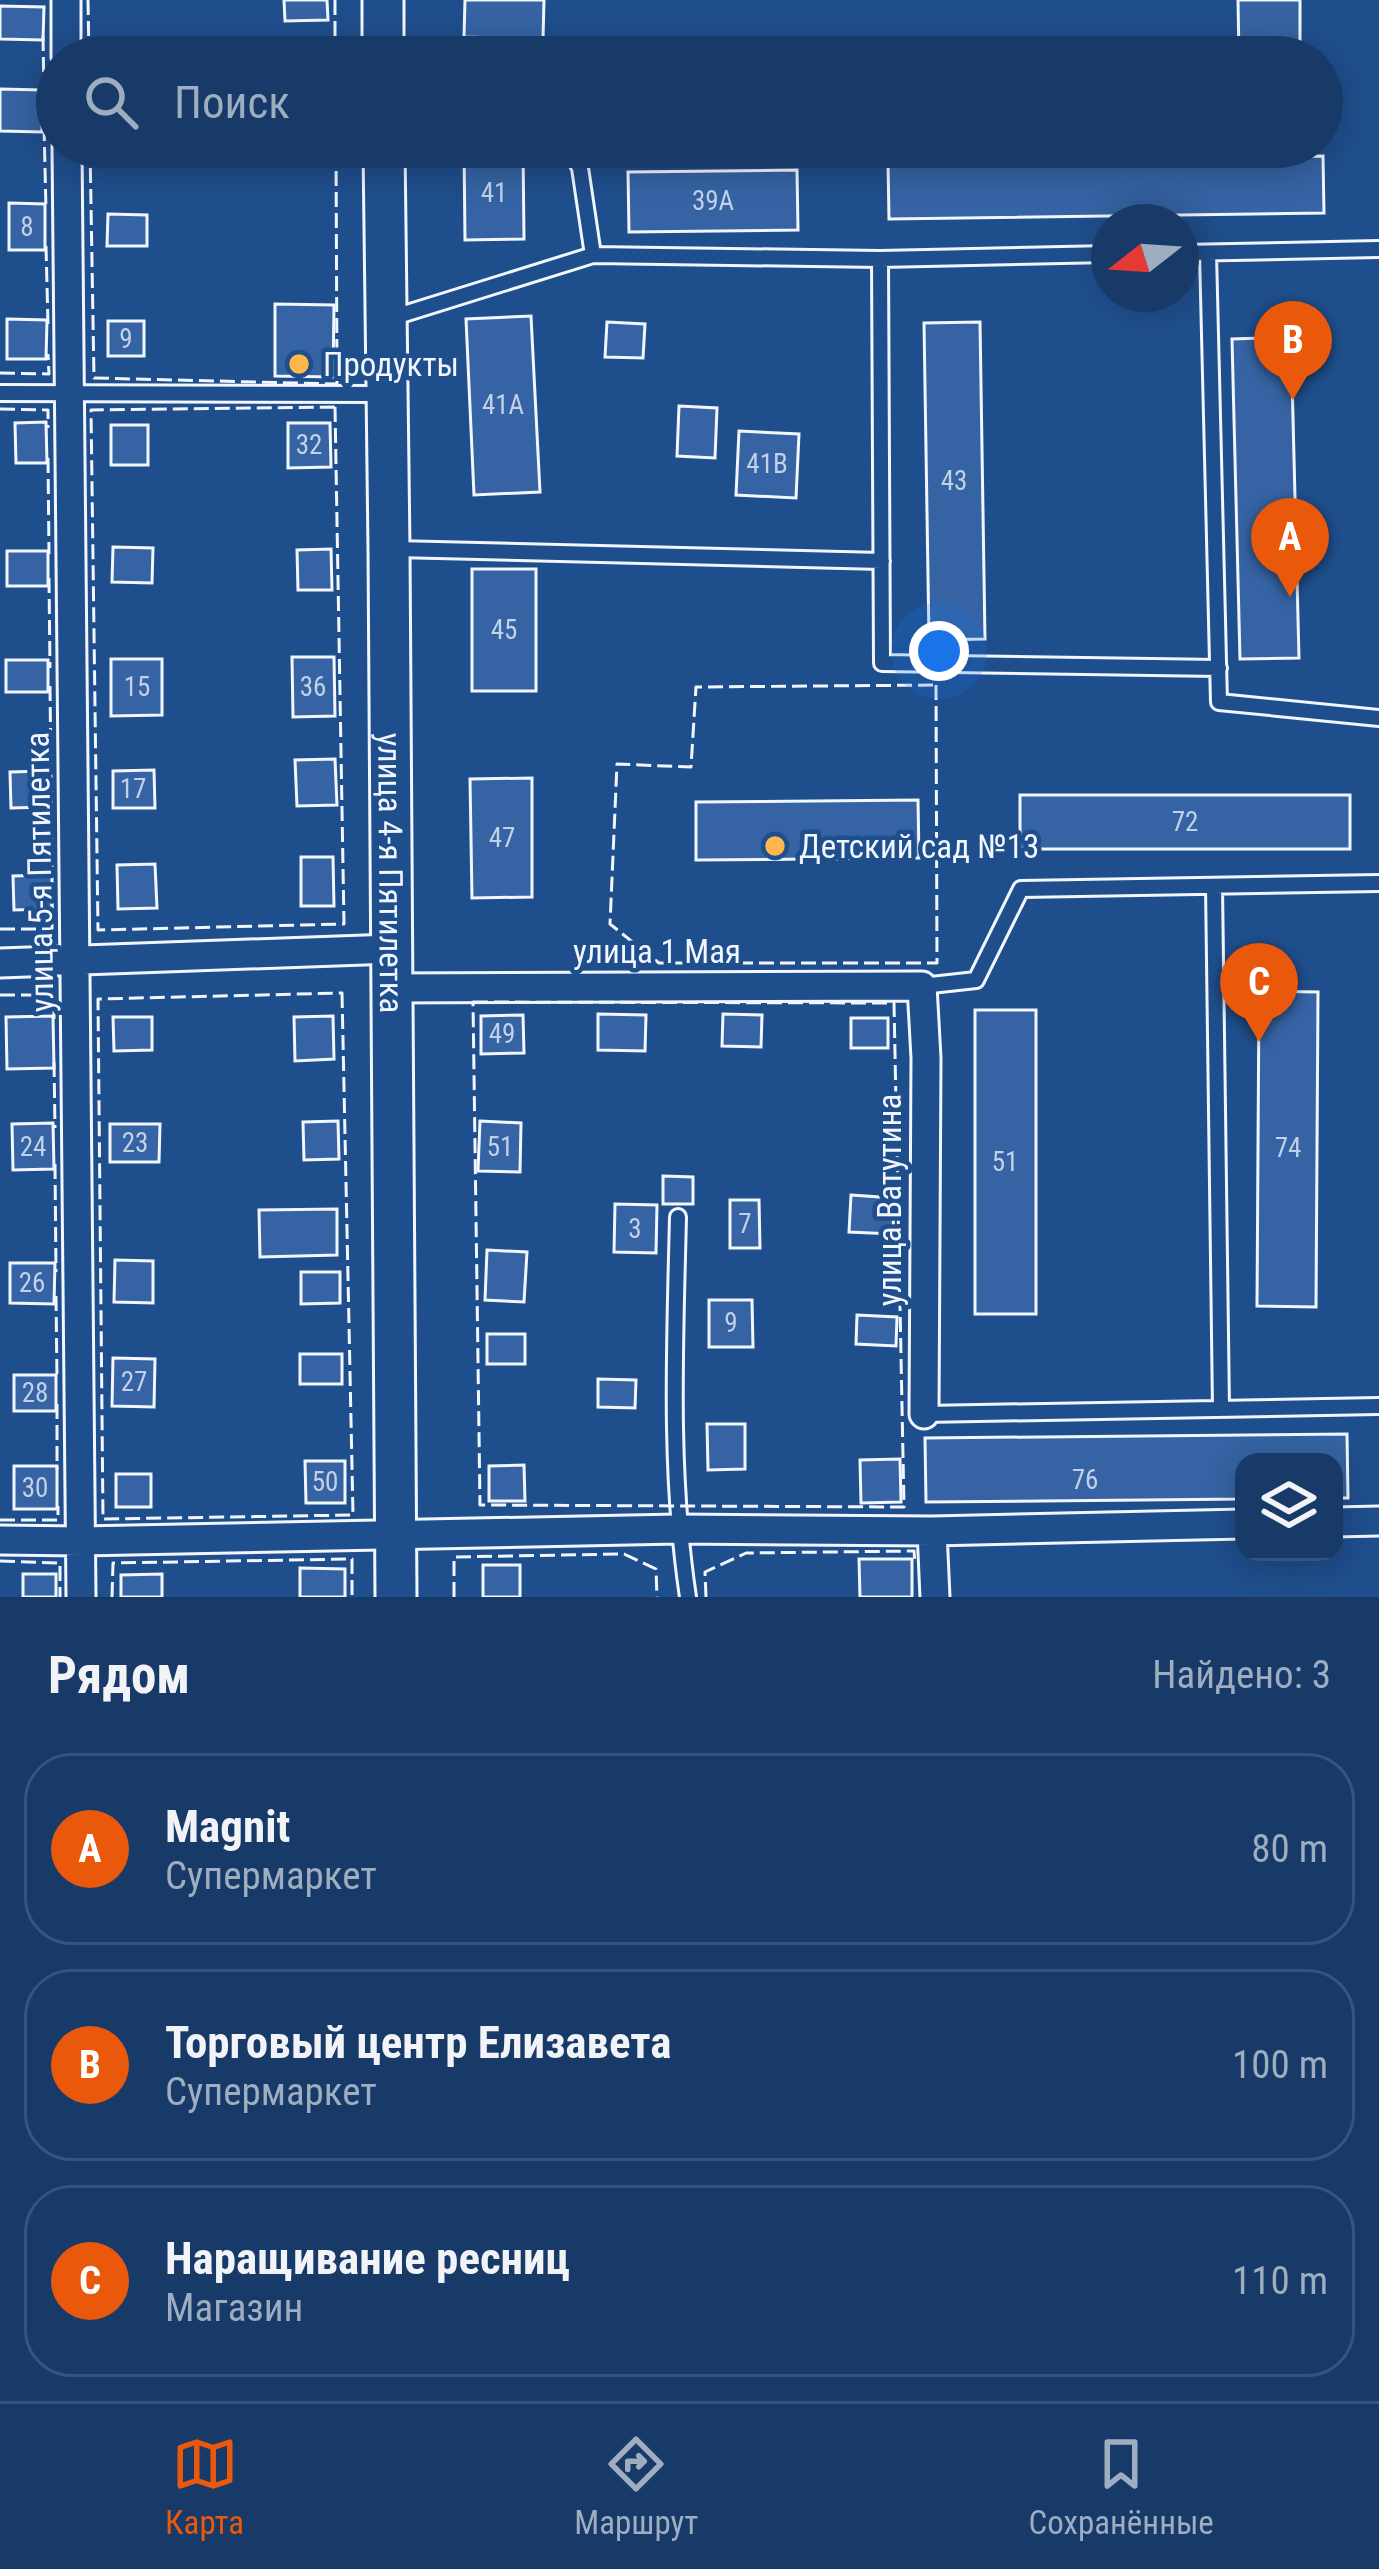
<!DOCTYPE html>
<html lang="ru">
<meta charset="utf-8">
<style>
:root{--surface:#173a69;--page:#20416f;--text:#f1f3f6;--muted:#9eadc0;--line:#36547d;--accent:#ea580c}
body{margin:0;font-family:"Roboto Condensed",sans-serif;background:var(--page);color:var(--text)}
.controls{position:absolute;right:36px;bottom:36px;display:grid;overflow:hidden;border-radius:24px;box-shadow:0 6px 30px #0003}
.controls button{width:108px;height:108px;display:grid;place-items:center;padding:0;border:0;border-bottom:3px solid var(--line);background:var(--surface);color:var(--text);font:60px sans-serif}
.compass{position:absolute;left:1091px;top:204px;width:108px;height:108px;border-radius:50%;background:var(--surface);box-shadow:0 6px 30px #0003;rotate:253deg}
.you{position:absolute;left:939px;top:651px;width:42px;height:42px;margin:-30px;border:9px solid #fff;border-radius:50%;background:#1a73e8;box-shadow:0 0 0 18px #1a73e833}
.badge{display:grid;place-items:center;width:78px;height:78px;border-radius:50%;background:var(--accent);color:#fff;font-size:39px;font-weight:700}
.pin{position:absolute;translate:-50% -99px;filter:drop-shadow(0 3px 6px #0008)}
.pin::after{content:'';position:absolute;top:63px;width:42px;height:36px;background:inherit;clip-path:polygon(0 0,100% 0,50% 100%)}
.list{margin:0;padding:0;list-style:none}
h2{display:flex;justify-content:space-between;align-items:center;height:156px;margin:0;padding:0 48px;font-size:51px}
h2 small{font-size:39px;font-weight:400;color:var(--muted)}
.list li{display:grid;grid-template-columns:78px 1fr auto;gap:36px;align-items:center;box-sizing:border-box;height:192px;margin:0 24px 24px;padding:0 24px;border:3px solid var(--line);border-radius:48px}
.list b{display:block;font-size:45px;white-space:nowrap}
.list p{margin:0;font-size:39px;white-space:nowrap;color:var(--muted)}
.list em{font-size:39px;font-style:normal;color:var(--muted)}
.icon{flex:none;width:66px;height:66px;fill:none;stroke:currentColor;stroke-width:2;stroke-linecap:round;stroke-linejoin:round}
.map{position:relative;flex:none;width:1379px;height:1597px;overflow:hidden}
.search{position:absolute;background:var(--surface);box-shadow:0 6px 30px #0003;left:36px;right:36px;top:36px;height:132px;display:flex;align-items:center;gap:30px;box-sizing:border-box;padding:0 42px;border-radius:66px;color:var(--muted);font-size:45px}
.sheet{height:804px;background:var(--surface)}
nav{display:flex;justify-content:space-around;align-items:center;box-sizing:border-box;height:168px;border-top:3px solid var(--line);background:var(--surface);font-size:33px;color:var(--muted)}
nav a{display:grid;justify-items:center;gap:6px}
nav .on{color:var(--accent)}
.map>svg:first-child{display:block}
</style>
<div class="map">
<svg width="1379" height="1597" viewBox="0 0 1379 1597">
<rect width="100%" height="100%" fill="#1f4e8c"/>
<path fill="#3563a3" stroke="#f2f6ff" stroke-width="3" d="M284,0H327L328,20L285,21Z
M465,0H544L543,39L464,37Z
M1238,0H1300V57H1239Z
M0,6L44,7L43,40L0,39Z
M0,89L42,90V132L0,131Z
M464,147H523L524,239L465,240Z
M1323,156L1324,213L889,219L888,162Z
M797,170L798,230L629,232L628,172Z
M9,203L45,204V250H9Z
M108,214L147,215V246H107Z
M275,304L334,305L333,377L275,376Z
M531,316L540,492L474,495L466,319Z
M7,319L47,320L46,359H7Z
M108,321H144V356H108Z
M607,322L645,324L643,358L605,357Z
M980,322L985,639L929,640L924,323Z
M1291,337L1299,658L1240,659L1232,339Z
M679,406L717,408L715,458L677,456Z
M46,422L47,463H16L15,423Z
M288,423H330L331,467L288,468Z
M111,425H148V465H111Z
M739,431L799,434L796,498L736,495Z
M113,547L153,548L152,583L112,582Z
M331,549L332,590H298L297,550Z
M7,551H48V586H7Z
M472,569H536V691H472Z
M292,657H334L335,716L293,717Z
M111,659H162V715L111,716Z
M6,660H48V692H6Z
M335,759L337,805L297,806L295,760Z
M154,770L155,808H113V771Z
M47,771L48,807L11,808L10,772Z
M532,778V897L472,898L470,779Z
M1020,795H1350V849H1020Z
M918,800L919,858L696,860V802Z
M301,857H333L334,906H301Z
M155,864L157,908L118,909L117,865Z
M52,875V909L14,910L13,876Z
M1259,991L1318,992L1316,1307L1257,1306Z
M975,1010H1036V1314H975Z
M598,1014L646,1015L645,1051L598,1050Z
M723,1014L762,1015L761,1047L722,1046Z
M523,1015L524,1053L481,1054V1016Z
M53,1016L54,1068L7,1069L6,1017Z
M333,1016L334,1059L295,1061L294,1017Z
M113,1017H152V1050L114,1051Z
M851,1018H888V1048H851Z
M338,1121L339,1159L304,1160L303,1122Z
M480,1121L521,1123L520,1172L478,1171Z
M53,1123L54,1169L13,1170L12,1124Z
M110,1124H160L159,1162H110Z
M663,1176L693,1177V1204H663Z
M851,1195L894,1198L893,1234L849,1232Z
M730,1200H759L760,1248H730Z
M615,1204L657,1205L656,1253L614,1252Z
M337,1209V1255L260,1257L259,1210Z
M487,1250L527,1252L524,1302L485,1300Z
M115,1260L153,1261V1303L114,1302Z
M10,1263H55L54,1304L10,1303Z
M301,1272H340V1303L301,1304Z
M709,1300H752L753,1347H709Z
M857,1315L897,1317L896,1346L856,1344Z
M487,1334H525V1364H487Z
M300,1354H342V1384H300Z
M113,1358L155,1359L154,1407L112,1406Z
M14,1375H56V1411H14Z
M598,1379L636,1380L635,1408L598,1407Z
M707,1424H745V1469L708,1470Z
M1347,1434L1348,1498H1334V1462H1244V1499L926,1502L925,1438Z
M900,1459L901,1502L861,1503L860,1460Z
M305,1461H345V1503H306Z
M524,1465L525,1501H489V1466Z
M14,1466H57V1509H14Z
M116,1474H151V1507H116Z
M859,1559H912V1597H860Z
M483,1565H520V1597H483Z
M300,1568L345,1569V1597H300Z
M23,1574H56V1597H23Z
M162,1574V1597H121V1575Z"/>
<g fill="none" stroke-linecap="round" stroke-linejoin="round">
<defs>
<path id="lane" d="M569,147L580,168L593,255
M1181,253L1379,249
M1208,253L1219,702L1379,718
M880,259L882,663L1219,668
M391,318L593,255L880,259L1109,254
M0,393L385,394
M395,549L882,561
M1214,886L1221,1409
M922,986L976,980L1021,889L1379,883
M678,1217C675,1345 669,1471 688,1597
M924,1414L1379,1406"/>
<path id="street" d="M66,0V57
M67,147L81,1597
M0,963L392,949
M393,988L922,986L926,1058L924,1414
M1334,1522L1379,1521
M932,1531L935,1597
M0,1540L81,1541L678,1529L932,1531L1244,1524"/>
<g id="secondary">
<path d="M383,0V57"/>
<path id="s1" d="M384,147L389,549L396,1597"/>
</g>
</defs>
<use href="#lane" stroke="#f2f6ff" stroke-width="20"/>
<use href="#street" stroke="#f2f6ff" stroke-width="33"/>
<use href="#secondary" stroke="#f2f6ff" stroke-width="45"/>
<use href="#lane" stroke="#1f4e8c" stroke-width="14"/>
<use href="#street" stroke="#1f4e8c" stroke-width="27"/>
<use href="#secondary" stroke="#1f4e8c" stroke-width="39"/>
<path stroke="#f2f6ff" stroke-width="3" stroke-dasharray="15 6" stroke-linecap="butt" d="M88,0L89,57
M335,0V57
M43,36L44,96
M44,126L46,210
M90,147L94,378L337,384L336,147
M46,246L48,324
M0,373L49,374L48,354
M335,407L344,924L98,930L91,410Z
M0,409L48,410V428
M48,458L49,554
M49,578L50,668
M936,685L937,963H659L610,924L617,764L691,767L696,687Z
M50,686L52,878
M0,929H52V902
M342,993L353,1515L103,1519L98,999Z
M0,995H54V1020
M473,1002L894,1003L904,1507L480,1505Z
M54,1062L55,1128
M55,1164L56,1272
M56,1296L57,1380
M57,1404V1470
M0,1520H58V1506
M0,1561L60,1563V1597
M112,1597L113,1563L352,1559V1597
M454,1597V1557L624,1554L656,1569L657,1597
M706,1597L705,1572L746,1553L914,1551L915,1564"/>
</g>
<g fill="#ffb74d" stroke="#1f4e8c" stroke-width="4.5">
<circle cx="299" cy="364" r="12"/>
<circle cx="775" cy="846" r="12"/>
</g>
<g text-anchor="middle" stroke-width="9" stroke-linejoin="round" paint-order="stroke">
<g font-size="27" fill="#c3d1e8">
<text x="494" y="202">41</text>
<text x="713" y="210">39А</text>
<text x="27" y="236">8</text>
<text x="126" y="348">9</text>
<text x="503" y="414">41А</text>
<text x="309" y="454">32</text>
<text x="767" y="473">41В</text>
<text x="954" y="490">43</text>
<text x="504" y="639">45</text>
<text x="137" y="696">15</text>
<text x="313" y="696">36</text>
<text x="133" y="798">17</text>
<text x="1185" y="831">72</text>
<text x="502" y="847">47</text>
<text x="502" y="1043">49</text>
<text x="135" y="1152">23</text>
<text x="33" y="1156">24</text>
<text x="500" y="1156">51</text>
<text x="1288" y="1157">74</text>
<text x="1005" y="1171">51</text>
<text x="745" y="1233">7</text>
<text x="635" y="1238">3</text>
<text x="32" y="1292">26</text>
<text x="731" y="1332">9</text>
<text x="134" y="1391">27</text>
<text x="35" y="1402">28</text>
<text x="1085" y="1489">76</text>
<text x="325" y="1491">50</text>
<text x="35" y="1497">30</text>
</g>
<g font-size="33" fill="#f2f6ff" stroke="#1f4e8c" text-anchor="start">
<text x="323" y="376">Продукты</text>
<text x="799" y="858">Детский сад №13</text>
</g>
<g font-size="33" fill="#f2f6ff" stroke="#1f4e8c">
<text transform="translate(39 872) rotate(-91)" y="12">улица 5-я Пятилетка</text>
<text dy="12" stroke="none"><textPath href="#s1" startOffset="726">улица 4-я Пятилетка</textPath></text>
<text x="657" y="963">улица 1 Мая</text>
<text transform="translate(889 1200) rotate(-90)" y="12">улица Ватутина</text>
</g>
</g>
</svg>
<div class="controls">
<button><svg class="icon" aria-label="layers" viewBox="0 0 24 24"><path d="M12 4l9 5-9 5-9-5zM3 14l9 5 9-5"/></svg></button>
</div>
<svg class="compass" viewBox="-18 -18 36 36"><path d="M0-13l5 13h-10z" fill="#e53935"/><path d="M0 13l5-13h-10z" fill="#9eadc0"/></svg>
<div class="you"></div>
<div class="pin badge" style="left:1290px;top:597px">A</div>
<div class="pin badge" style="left:1293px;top:400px">B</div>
<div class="pin badge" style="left:1259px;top:1042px">C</div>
<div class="search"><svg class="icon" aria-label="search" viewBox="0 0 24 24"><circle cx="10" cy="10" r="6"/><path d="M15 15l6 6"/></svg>Поиск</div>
</div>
<section class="sheet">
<h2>Рядом<small>Найдено: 3</small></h2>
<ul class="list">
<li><span class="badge">A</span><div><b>Magnit</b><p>Супермаркет</p></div><em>80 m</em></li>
<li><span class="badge">B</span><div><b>Торговый центр Елизавета</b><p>Супермаркет</p></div><em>100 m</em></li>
<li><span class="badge">C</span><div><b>Наращивание ресниц</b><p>Магазин</p></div><em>110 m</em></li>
</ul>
</section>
<nav>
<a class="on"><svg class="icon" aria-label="map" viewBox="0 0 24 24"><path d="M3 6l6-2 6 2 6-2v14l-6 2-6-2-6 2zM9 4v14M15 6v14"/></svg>Карта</a>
<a><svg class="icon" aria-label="directions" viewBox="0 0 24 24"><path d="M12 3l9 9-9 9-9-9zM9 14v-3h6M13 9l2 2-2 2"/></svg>Маршрут</a>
<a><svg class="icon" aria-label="saved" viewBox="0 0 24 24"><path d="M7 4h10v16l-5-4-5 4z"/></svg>Сохранённые</a>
</nav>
